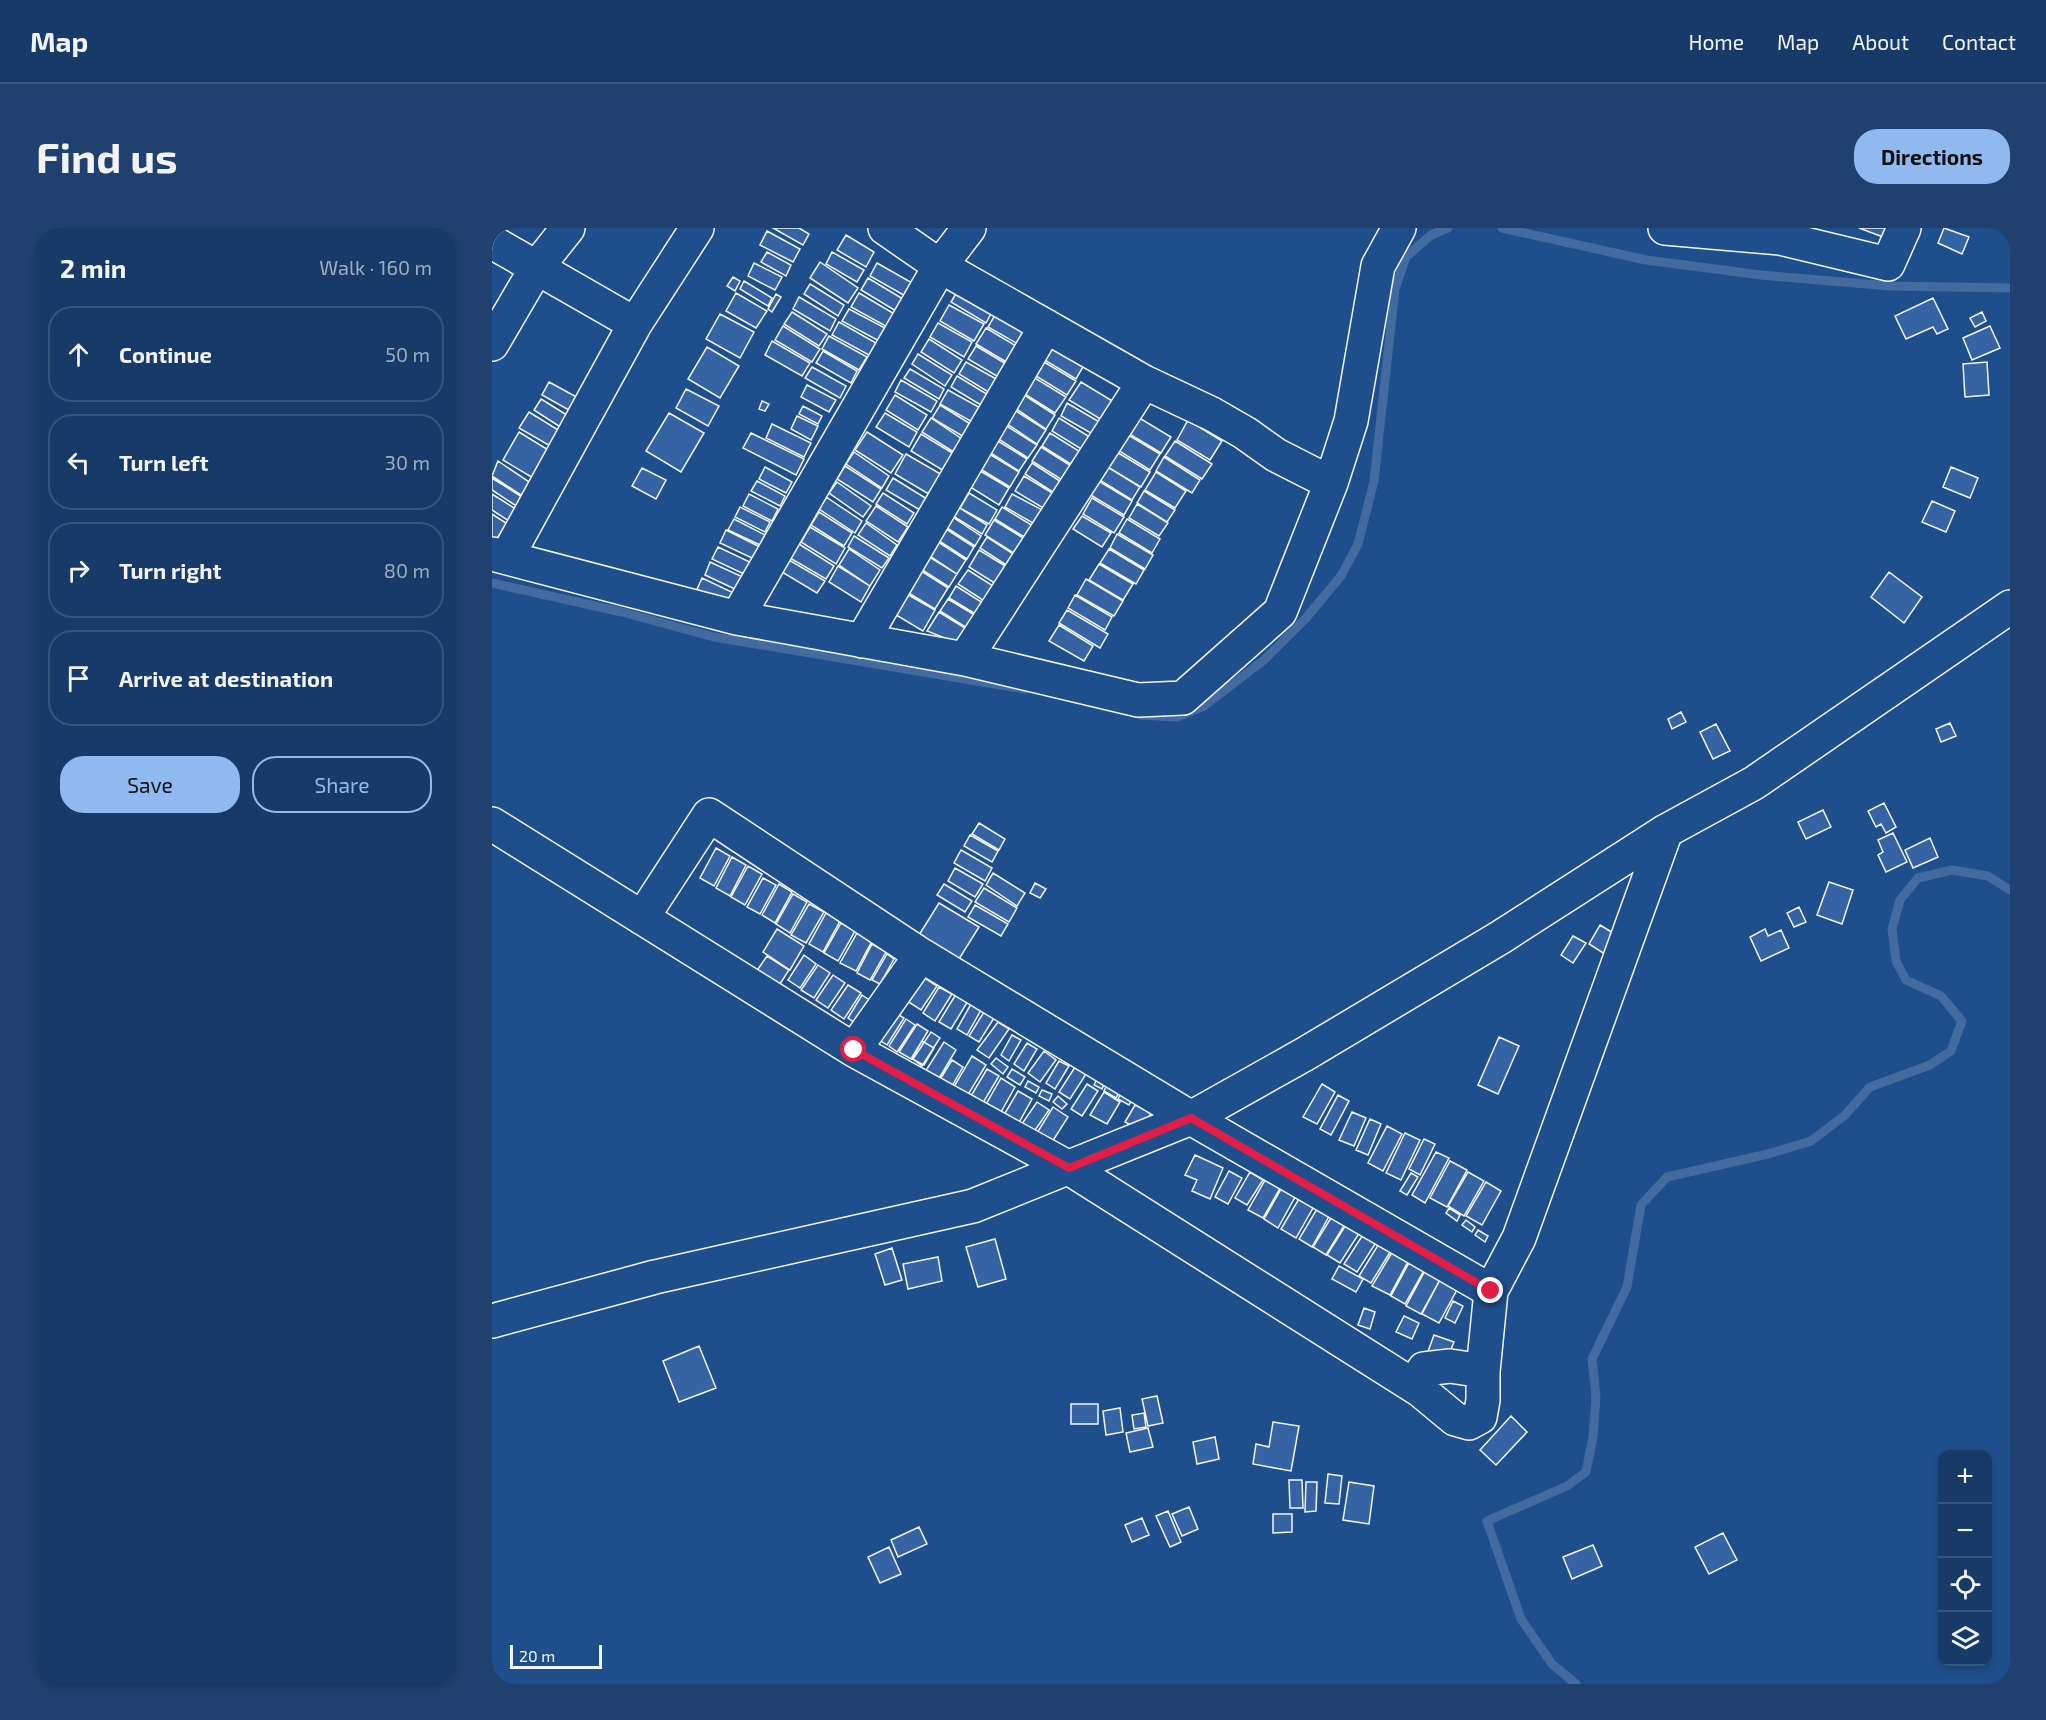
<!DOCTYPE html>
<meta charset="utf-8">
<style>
:root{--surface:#173a69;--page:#20416f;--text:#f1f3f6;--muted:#9eadc0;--line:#36547d;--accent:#90b9f0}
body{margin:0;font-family:"Exo 2",sans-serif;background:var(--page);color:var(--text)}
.controls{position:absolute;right:18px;bottom:18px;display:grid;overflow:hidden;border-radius:12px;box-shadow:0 3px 9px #0003}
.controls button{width:54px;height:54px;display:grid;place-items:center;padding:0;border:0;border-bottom:2px solid var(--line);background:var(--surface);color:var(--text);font:30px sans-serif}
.scale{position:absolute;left:18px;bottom:15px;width:92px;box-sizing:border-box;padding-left:6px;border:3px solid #f2f6ff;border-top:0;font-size:16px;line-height:21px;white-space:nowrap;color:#f2f6ff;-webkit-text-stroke:4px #1f4e8c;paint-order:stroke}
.stop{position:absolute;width:18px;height:18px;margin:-14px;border:4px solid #e11d48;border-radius:50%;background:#fff}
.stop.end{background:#e11d48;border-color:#fff;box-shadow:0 2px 6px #0008}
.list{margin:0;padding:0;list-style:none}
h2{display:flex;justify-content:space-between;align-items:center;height:78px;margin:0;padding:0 24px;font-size:26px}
h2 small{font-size:20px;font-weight:400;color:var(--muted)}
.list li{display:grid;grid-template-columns:39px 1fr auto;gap:18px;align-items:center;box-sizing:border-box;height:96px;margin:0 12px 12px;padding:0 12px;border:2px solid var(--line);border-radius:24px}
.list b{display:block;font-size:22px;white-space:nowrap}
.list em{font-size:20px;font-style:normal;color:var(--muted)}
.actions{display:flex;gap:12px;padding:18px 24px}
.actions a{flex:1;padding:14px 0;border:2px solid var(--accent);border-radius:24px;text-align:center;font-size:21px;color:var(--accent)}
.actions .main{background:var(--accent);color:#111}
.icon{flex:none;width:33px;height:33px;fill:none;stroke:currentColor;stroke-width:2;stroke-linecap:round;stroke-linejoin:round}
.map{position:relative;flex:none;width:1518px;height:1456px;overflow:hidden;border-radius:24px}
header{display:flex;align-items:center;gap:36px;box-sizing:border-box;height:84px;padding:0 30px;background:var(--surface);border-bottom:2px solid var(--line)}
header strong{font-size:28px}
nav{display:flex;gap:33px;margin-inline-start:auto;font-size:21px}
.intro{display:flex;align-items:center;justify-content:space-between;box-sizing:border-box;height:144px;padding:0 36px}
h1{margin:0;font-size:42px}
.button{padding:15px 27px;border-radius:24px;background:var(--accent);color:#111;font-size:21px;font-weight:700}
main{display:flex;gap:36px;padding:0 36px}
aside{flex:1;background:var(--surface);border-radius:24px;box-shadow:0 3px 9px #0003}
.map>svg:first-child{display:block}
</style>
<header>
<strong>Map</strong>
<nav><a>Home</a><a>Map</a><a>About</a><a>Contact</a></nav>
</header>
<div class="intro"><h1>Find us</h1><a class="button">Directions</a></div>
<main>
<aside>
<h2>2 min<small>Walk · 160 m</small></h2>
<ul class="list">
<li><svg class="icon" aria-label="ahead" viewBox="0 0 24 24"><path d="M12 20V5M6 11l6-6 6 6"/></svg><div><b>Continue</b></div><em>50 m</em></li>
<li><svg class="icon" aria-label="left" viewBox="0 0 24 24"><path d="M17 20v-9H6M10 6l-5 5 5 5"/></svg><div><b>Turn left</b></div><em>30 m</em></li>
<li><svg class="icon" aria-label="right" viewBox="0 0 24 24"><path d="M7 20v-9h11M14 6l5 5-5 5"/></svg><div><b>Turn right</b></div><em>80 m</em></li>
<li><svg class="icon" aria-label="arrive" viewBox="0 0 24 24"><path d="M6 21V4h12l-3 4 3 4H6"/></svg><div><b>Arrive at destination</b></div></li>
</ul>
<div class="actions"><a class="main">Save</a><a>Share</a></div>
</aside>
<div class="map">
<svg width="1518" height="1456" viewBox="0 0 1518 1456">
<rect width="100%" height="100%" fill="#1f4e8c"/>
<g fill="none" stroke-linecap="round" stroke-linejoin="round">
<path stroke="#446ba0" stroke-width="9" d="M1010,0L1154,32L1269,47L1398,58L1518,60
M0,355L130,384L222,409L533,461
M648,487L685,489L712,478L772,432L814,390L849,348L866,316L882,253L903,61L914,29L939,7L956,0
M1084,1456L1060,1436L1029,1391L995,1293L1075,1258L1094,1244L1101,1209L1104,1169L1100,1131L1135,1059L1149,977L1175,949L1276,926L1319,913L1352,888L1378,859L1438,837L1459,823L1470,793L1449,768L1414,752L1404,733L1400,701L1408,672L1426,650L1460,642L1496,648L1518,662"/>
</g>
<path fill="#3563a3" stroke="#f2f6ff" stroke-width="1.5" d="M281,0H307L317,6L311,17Z
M1367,0H1404L1399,12Z
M1452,0L1477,9L1470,26L1446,15Z
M275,3L308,21L301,34L268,17Z
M354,7L382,24L374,39L345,22Z
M275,24L299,37L294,48L269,34Z
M340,24L372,42L365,54L334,36Z
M328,34L366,60L356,75L318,50Z
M262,35L290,49L283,62L256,48Z
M385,35L422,56L415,69L378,48Z
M241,49L248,53L243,63L235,58Z
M376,50L416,74L409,86L369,62Z
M252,53L280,70L276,78L248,61Z
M318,56L352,77L346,88L312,66Z
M469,57L503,78L494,95L459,74Z
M244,65L275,83L264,100L234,83Z
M367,65L406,88L399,101L359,79Z
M284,66L289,69L280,84L276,81Z
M307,69L344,91L338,103L301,81Z
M1441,70L1456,101L1445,106L1441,99L1414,111L1403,88Z
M457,77L492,96L482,113L448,93Z
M357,81L393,100L387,113L350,93Z
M300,84L335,106L327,118L292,96Z
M1490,84L1494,93L1483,99L1478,90Z
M228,86L262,104L248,130L214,111Z
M503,87L533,104L526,116L496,99Z
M347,94L384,115L377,127L340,107Z
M446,95L480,114L472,129L438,109Z
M291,98L328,121L320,134L283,112Z
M1498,98L1508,120L1480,132L1471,110Z
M494,100L526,119L516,135L484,116Z
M337,108L375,129L367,142L330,121Z
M437,111L470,132L462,145L429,124Z
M562,112L595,132L584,151L551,131Z
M280,113L318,135L310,148L273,127Z
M484,118L516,137L508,150L476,131Z
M215,119L247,138L228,170L196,151Z
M331,123L365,143L359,155L324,135Z
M426,126L460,147L453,158L420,136Z
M474,134L506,152L498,165L467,146Z
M552,134L584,153L575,167L544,148Z
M1495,134L1497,167L1473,169L1471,136Z
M320,139L354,158L348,170L313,150Z
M418,141L452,161L447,171L412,150Z
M538,147L574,169L563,185L528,163Z
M465,148L498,168L492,179L459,159Z
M409,152L445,173L439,184L403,164Z
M57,154L92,173L84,186L50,167Z
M589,154L622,174L610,192L577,172Z
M315,157L344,172L337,184L309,169Z
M194,161L227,178L216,198L184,180Z
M456,162L492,182L484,196L448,176Z
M526,163L563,187L554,201L517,176Z
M403,167L435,187L426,202L394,182Z
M49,171L83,192L76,204L42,182Z
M270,173L277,176L273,183L267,181Z
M575,175L611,196L604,208L569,188Z
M448,177L485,200L477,212L440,190Z
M311,178L330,188L326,196L307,186Z
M516,178L554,202L545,216L508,191Z
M37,184L76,208L67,223L27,200Z
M177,185L212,205L189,244L154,223Z
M393,185L425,204L417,219L384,199Z
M639,185L679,209L669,225L629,201Z
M305,188L326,198L319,212L299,201Z
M439,190L476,215L468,228L430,204Z
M567,190L601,211L594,224L560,203Z
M696,192L730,213L718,232L685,212Z
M510,195L545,217L536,230L502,208Z
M280,196L319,215L312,229L274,210Z
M27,204L58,223L41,250L11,232Z
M375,204L411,227L399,245L363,222Z
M259,205L312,231L304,247L251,220Z
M558,205L590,225L585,240L550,218Z
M633,205L668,226L658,242L624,221Z
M429,206L462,226L452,243L419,223Z
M501,210L535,231L527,243L494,222Z
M683,213L720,236L710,251L673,228Z
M549,219L584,241L575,255L540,233Z
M623,223L658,244L649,259L614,238Z
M362,224L397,248L390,260L354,236Z
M494,224L527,244L518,259L485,239Z
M414,226L452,248L440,268L403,246Z
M672,229L708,252L700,265L664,243Z
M6,233L43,258L35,271L0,248Z
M540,235L574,257L567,268L533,246Z
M353,238L389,261L381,274L345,251Z
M614,238L648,259L640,272L606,251Z
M273,239L300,254L294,265L267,251Z
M1459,239L1486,250L1478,270L1451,259Z
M150,240L174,252L164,271L140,258Z
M485,241L517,260L507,277L475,257Z
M664,244L694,263L683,280L653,262Z
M532,248L567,269L558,284L523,263Z
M0,250L35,272L29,281L0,262Z
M401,250L435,271L428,282L394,262Z
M605,252L640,273L632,287L597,266Z
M265,253L293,268L288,278L259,263Z
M345,254L379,278L371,289L337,265Z
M652,263L683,282L675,294L645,275Z
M391,265L422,285L415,296L384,276Z
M477,265L505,282L497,296L468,280Z
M0,266L27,283L20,295L0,282Z
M257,266L286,281L280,293L251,278Z
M520,266L556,285L548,299L513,279Z
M334,269L370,293L363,305L327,281Z
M600,270L632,289L622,305L591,286Z
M1440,273L1463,283L1454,304L1430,294Z
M645,276L676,295L667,308L637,290Z
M384,278L416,299L406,314L374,293Z
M248,279L278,294L273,304L243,289Z
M466,279L495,297L490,306L461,288Z
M510,279L546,301L539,313L503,291Z
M327,284L360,305L352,318L319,297Z
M0,286L14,295L1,318H0Z
M459,288L489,308L483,318L452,298Z
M590,288L619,305L610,319L581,301Z
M242,291L273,307L268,317L236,302Z
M635,291L668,311L660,325L627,305Z
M502,292L539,315L530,330L493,307Z
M374,295L405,317L398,328L366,307Z
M318,299L353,320L344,336L309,314Z
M451,299L482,319L475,331L444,311Z
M234,302L268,319L262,331L228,315Z
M625,306L661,327L653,341L618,320Z
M362,308L397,330L390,340L356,319Z
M495,309L529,331L522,342L488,320Z
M440,310L474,332L465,346L432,324Z
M307,316L342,338L334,351L298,330Z
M226,319L260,335L254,347L220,331Z
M357,321L388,342L378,358L347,337Z
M617,321L652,342L644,356L608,335Z
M487,322L523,344L512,361L477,339Z
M431,325L465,346L457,359L424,338Z
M297,332L333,353L325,365L290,344Z
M218,334L253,350L247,363L213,347Z
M607,336L641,356L631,372L597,352Z
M346,338L378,358L369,374L337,354Z
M423,339L456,360L443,381L410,361Z
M476,342L509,363L500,378L466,356Z
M1397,344L1430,369L1412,395L1379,369Z
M210,350L246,367L239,383L203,366Z
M594,351L631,373L622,388L585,367Z
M464,358L499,380L492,391L457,370Z
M406,361L443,382L431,403L394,381Z
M583,367L620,389L613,402L576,380Z
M456,371L491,392L483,405L448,383Z
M575,382L616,406L608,420L567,395Z
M447,384L481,405L473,418L435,403Z
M567,397L601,418L592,433L557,413Z
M1189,484L1194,494L1180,501L1176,491Z
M1458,495L1464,508L1449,514L1444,501Z
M1224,496L1238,523L1221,531L1208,504Z
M1392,575L1404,599L1394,605L1389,596L1384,599L1376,583Z
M1331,582L1339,599L1314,611L1306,594Z
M487,595L513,611L507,622L480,606Z
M1401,605L1415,634L1394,644L1386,627L1391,624L1386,612Z
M478,607L506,623L500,634L472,618Z
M1438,610L1446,629L1421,640L1413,622Z
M224,620L238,628L222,658L208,650Z
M469,622L500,640L493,653L462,635Z
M240,629L254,637L238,668L224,660Z
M256,638L270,646L253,677L239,669Z
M463,640L491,656L483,669L456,653Z
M501,645L533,665L525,678L494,657Z
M271,650L284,657L268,686L255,679Z
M1337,654L1361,662L1350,696L1325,687Z
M543,655L554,661L548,670L538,665Z
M287,656L300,664L283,695L270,687Z
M452,656L480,673L473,684L445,667Z
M492,660L525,680L517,694L483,674Z
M301,666L315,674L298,705L284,696Z
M447,675L487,699L467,731L427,707Z
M317,676L332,684L314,715L299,707Z
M483,677L516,696L509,708L476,689Z
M1307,679L1314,694L1302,699L1295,685Z
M334,685L348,693L331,724L317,716Z
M349,695L363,703L346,733L332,725Z
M1108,697L1131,711L1119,730L1097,716Z
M285,701L312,718L298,742L271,724Z
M1273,701L1276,708L1289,702L1297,720L1269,733L1258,709Z
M365,705L380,713L364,743L348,735Z
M1081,708L1094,715L1081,735L1069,727Z
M380,716L394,724L378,752L365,745Z
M395,726L402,731L388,756L380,752Z
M312,727L324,736L308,760L296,752Z
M275,728L297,742L286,759L264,744Z
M326,737L338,745L322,770L309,762Z
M425,745L445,758L429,782L409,769Z
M341,747L353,755L336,780L324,772Z
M356,757L369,765L352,791L339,782Z
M447,759L460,766L443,793L431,785Z
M464,766L476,773L459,801L447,794Z
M370,767L385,777L370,800L356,790Z
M479,776L489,782L475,807L465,801Z
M400,783L412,790L395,817L383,809Z
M492,784L502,790L487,814L477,808Z
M414,791L423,797L405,824L397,818Z
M506,794L517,801L497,830L485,822Z
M425,796L436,803L419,831L407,824Z
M439,804L448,810L430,838L421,831Z
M520,807L529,812L517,833L509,827Z
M1007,809L1027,818L1006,866L986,857Z
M430,813L442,820L432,837L420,831Z
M452,814L464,822L446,852L433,844Z
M535,815L545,821L532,843L522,836Z
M552,823L564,832L548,854L536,845Z
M480,828L494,837L474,870L460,862Z
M504,830L516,839L511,846L499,836Z
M460,832L471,839L456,865L444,858Z
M567,833L577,838L563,861L554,855Z
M585,836L596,843L578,871L567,864Z
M495,841L507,848L488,880L476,873Z
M520,841L533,849L528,857L515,849Z
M607,847L614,851L610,861L602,857Z
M509,850L523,859L504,893L489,885Z
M536,853L547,859L544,865L533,859Z
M616,855L628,862L624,870L612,863Z
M595,856L606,863L590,888L579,881Z
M830,856L843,864L825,896L811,889Z
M550,862L560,866L557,873L547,868Z
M631,862L642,868L637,877L626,871Z
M526,863L540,871L524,900L509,892Z
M612,864L628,874L615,896L598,887Z
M846,867L857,873L839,907L828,901Z
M566,868L575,876L570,881L561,874Z
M545,874L557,882L537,911L525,903Z
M643,877L659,885L650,903L633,894Z
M561,879L576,889L555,922L540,913Z
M860,884L874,890L862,918L847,912Z
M878,891L889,896L876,927L864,922Z
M895,898L910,906L891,943L876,935Z
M913,905L928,912L909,952L894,945Z
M932,911L943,916L928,947L917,941Z
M944,924L957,930L933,975L920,967Z
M703,927L731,940L718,971L700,963L705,952L693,947Z
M958,933L975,942L955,979L938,970Z
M737,943L750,950L736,976L723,969Z
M758,944L771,952L755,977L743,970Z
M976,944L992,953L972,988L956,978Z
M919,945L926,949L915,967L908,963Z
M776,947L791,955L771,990L756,982Z
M793,954L807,962L786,1000L772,991Z
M994,954L1009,963L990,997L974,988Z
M811,964L825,973L804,1010L789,1001Z
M828,976L840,983L820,1019L807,1011Z
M957,980L968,987L965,993L954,985Z
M842,985L855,993L834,1027L821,1019Z
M974,992L983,999L980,1004L970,997Z
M855,995L868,1004L848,1035L835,1027Z
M986,1002L996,1008L993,1014L983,1007Z
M872,1005L885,1013L865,1044L852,1036Z
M503,1011L514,1051L486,1059L474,1019Z
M888,1014L900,1021L879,1055L867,1048Z
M400,1020L410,1052L393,1057L383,1026Z
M902,1021L918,1030L898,1067L880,1058Z
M446,1029L450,1053L416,1061L411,1036Z
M919,1031L934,1039L913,1076L899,1068Z
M847,1038L871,1051L864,1064L840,1051Z
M935,1039L950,1048L929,1086L914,1078Z
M950,1048L967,1058L947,1095L930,1086Z
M961,1073L971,1078L963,1095L953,1090Z
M872,1080L883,1084L878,1101L866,1097Z
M912,1088L927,1095L920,1111L904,1104Z
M942,1107L962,1114L953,1136L934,1129Z
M207,1118L224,1160L187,1174L171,1133Z
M665,1168L671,1195L656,1198L650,1171Z
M579,1176H606V1196H579Z
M628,1180L631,1204L614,1207L611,1183Z
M652,1185L654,1199L642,1201L640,1187Z
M1019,1188L1035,1204L1004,1237L988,1222Z
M781,1194L807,1198L799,1243L761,1236L764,1216L777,1219Z
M656,1200L661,1219L638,1224L634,1205Z
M723,1209L727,1231L705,1236L701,1214Z
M836,1246L850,1248L847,1276L833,1275Z
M797,1252H810L811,1280H798Z
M814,1254H825L824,1283L813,1284Z
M857,1254L882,1258L877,1296L851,1292Z
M697,1279L706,1301L690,1308L680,1286Z
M676,1283L689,1314L678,1319L664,1288Z
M781,1286H800V1304L781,1305Z
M650,1290L657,1307L640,1314L633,1297Z
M427,1299L435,1316L406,1329L399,1312Z
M1231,1305L1245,1332L1217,1346L1203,1319Z
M1101,1317L1110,1338L1080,1351L1071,1329Z
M397,1319L409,1346L388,1355L376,1329Z"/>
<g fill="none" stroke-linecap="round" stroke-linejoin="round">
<defs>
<path id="minor" d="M393,0L448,38L652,154L720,186L753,205L784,227L839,255
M477,0L448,38L245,390L473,431L646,472L691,470L788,384L839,255L859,193L886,38L907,0
M1173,0L1288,10L1396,36L1412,0
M0,14L143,96
M0,116L45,39L76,0
M0,326L245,390
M15,329L143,96L205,0
M370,413L554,98
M473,431L652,154
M0,596L362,822L577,940L928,1162L963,1191L977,1195L988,1189L991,1172V1143
M150,690L217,587L429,727L699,890L999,1063
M362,822L429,727
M0,1093L163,1049L481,978L699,890L813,826L1009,709L1174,603L1262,555L1518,379
M928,1162L927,1149L932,1141L958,1138L991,1143L999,1063L1027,1010L1174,603"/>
</defs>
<use href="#minor" stroke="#f2f6ff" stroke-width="36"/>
<use href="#minor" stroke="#1f4e8c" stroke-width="33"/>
</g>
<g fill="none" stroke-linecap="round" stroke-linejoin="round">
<path stroke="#e11d48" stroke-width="8" d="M362,822L577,940L699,890L999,1063"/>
</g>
</svg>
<div class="controls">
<button>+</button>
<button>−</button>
<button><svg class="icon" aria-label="locate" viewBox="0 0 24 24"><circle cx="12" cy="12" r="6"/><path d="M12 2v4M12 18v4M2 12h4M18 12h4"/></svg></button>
<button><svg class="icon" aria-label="layers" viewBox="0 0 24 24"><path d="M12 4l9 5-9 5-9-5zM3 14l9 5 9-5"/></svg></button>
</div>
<div class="scale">20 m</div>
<div class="stop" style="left:362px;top:822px"></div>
<div class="stop end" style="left:999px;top:1063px"></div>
</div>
</main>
